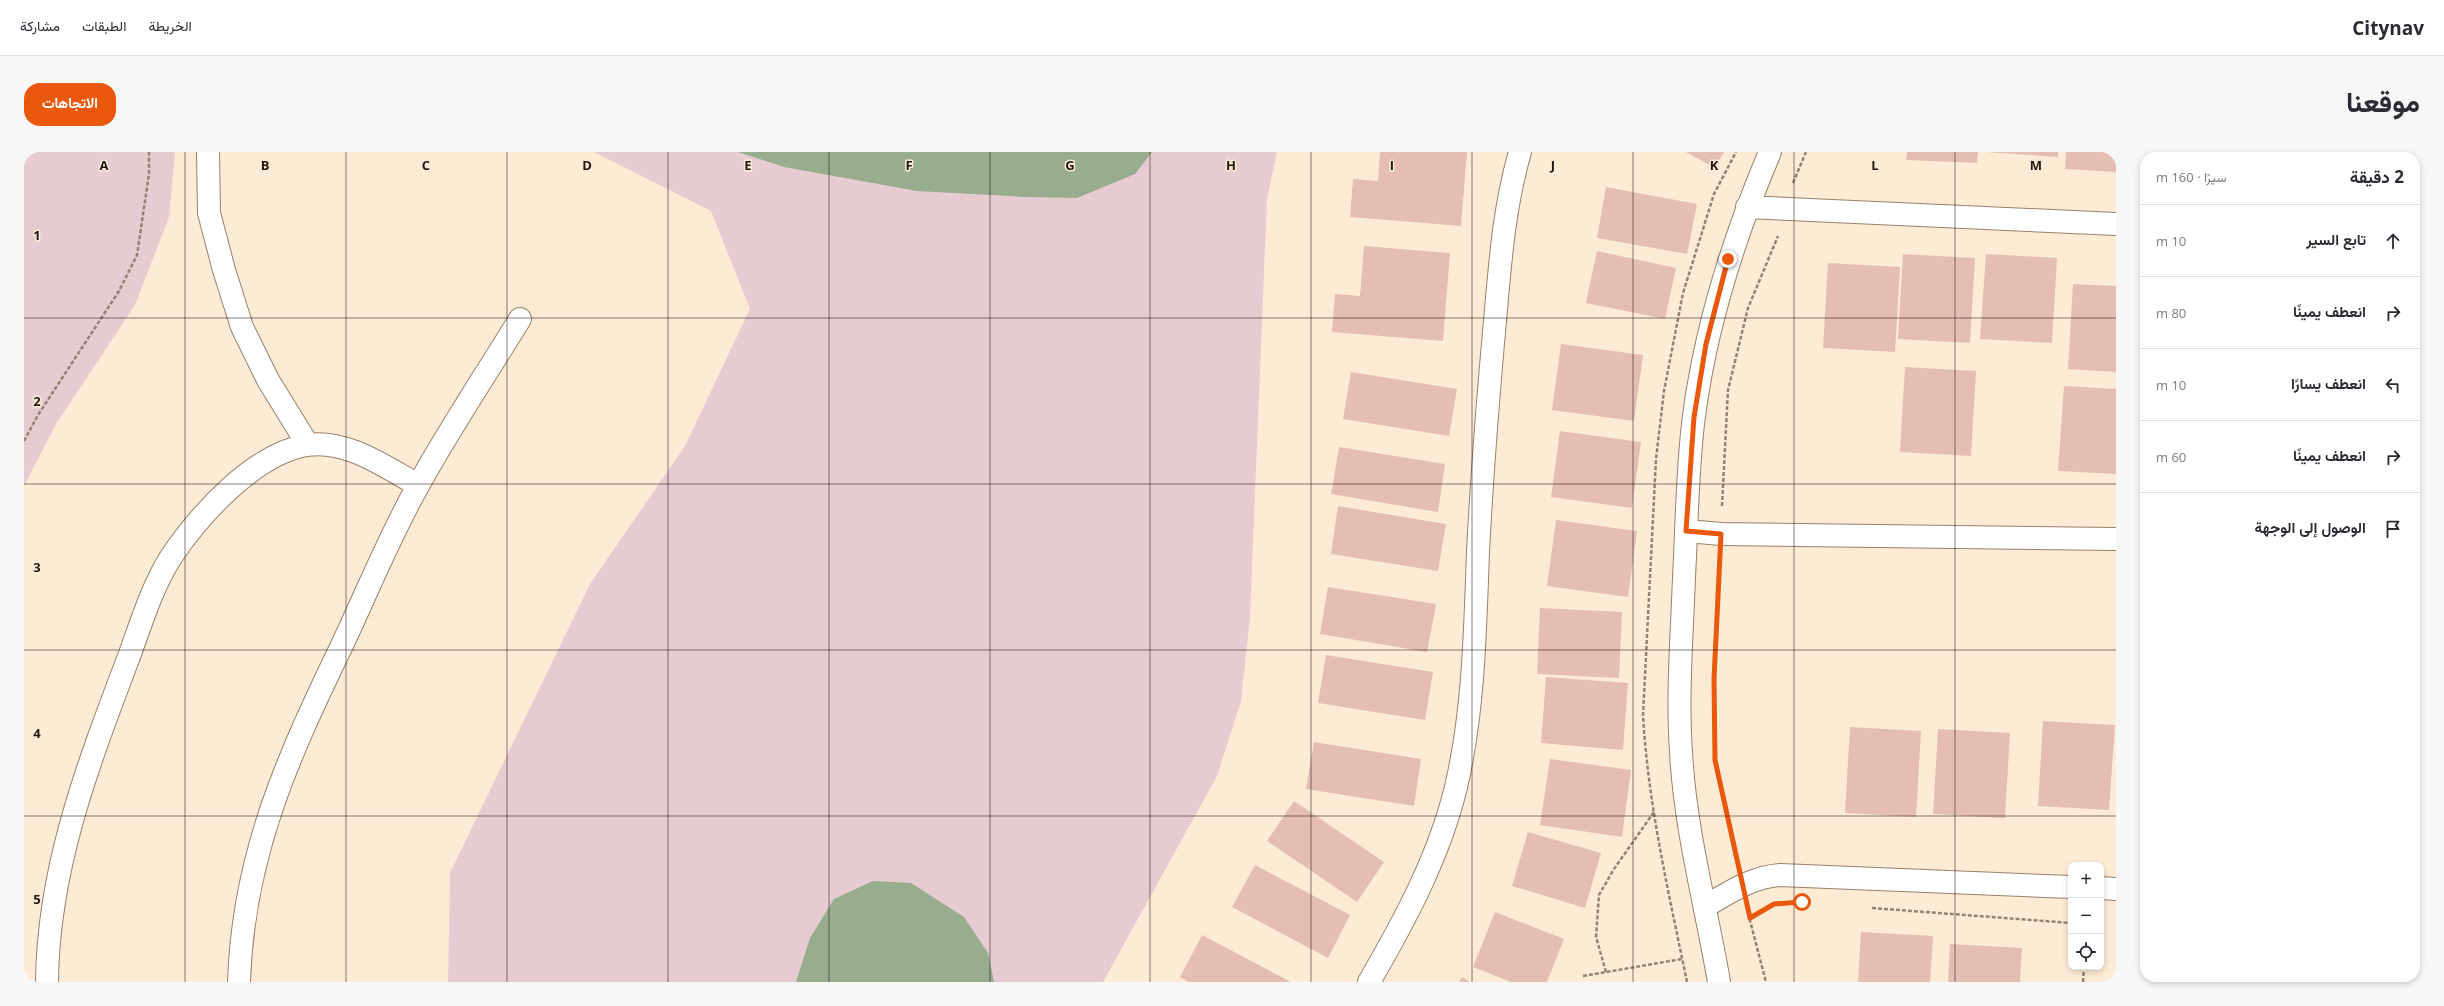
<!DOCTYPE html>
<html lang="ar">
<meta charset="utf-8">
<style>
:root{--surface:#fff;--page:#f7f7f7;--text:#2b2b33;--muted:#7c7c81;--line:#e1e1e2;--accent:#ea580c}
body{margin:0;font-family:"Open Sans",Vazirmatn,sans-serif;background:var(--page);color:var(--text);direction:rtl}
.controls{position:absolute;right:12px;bottom:12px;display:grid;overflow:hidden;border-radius:8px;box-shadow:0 2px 6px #0003}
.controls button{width:36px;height:36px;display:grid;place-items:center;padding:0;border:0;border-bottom:1px solid var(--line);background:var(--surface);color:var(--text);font:20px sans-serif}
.stop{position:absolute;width:12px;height:12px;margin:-9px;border:3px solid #ea580c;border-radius:50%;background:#fff}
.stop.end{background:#ea580c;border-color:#fff;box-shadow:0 1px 4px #0008}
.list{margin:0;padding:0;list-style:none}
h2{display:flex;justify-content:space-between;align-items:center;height:52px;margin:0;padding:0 16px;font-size:17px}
h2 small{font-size:13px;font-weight:400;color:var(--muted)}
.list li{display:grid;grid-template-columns:26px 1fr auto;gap:12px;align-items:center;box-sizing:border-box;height:72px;padding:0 16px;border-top:1px solid var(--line)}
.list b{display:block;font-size:15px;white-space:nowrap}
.list em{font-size:13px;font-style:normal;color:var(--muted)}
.icon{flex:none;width:22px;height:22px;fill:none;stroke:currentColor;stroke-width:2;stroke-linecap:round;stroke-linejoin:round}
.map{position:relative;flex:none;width:2092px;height:830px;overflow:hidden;direction:ltr;border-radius:16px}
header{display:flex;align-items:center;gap:24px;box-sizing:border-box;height:56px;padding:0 20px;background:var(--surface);border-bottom:1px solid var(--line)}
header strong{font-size:19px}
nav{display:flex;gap:22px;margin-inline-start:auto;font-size:14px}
.intro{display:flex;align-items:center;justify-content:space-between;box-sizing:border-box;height:96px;padding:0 24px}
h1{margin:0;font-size:28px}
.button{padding:10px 18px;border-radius:16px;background:var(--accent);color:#fff;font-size:14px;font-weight:700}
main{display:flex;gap:24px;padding:0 24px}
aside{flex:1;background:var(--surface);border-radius:16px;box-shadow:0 2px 6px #0003}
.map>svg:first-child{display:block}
</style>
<header>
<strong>Citynav</strong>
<nav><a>الخريطة</a><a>الطبقات</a><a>مشاركة</a></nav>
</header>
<div class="intro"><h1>موقعنا</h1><a class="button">الاتجاهات</a></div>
<main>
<aside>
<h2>2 دقيقة<small>سيرًا · 160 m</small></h2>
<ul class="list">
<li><svg class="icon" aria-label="ahead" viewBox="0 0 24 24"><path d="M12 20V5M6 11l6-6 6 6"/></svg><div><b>تابع السير</b></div><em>10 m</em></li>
<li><svg class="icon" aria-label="right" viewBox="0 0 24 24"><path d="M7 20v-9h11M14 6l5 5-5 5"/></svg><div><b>انعطف يمينًا</b></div><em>80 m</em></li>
<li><svg class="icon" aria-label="left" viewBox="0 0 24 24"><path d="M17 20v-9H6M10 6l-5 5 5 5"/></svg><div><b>انعطف يسارًا</b></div><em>10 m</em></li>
<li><svg class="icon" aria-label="right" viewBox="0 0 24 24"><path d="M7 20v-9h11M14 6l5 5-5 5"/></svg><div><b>انعطف يمينًا</b></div><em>60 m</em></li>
<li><svg class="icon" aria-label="arrive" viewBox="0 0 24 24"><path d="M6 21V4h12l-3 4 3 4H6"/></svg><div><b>الوصول إلى الوجهة</b></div></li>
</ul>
</aside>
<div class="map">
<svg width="2092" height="830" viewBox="0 0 2092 830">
<rect width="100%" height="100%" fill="#feebd6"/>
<path fill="#e6cbd1" d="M0,0H151L145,65L111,153L32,272L0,334Z
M570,0H1253L1243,46L1226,465L1217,549L1193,624L1079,830H424L426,721L566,432L661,294L726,157L687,59Z"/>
<path fill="#98ac8e" d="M714,0H1128L1111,22L1053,46L1001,45L893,39L760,15Z
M849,729L887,731L940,765L964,801L970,830H772L786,786L810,747Z"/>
<path fill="#e5beb3" d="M1356,0H1443L1437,74L1326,65L1329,27L1354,29Z
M1662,0H1700L1691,16Z
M1883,0H1954L1953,11L1882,8Z
M1962,0H2034V5Z
M2042,0H2092V20L2041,17Z
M1582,35L1673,52L1663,102L1573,86Z
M1340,94L1426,101L1419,189L1308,180L1311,142L1336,144Z
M1573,99L1652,116L1641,167L1562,151Z
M1879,102L1951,106L1946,191L1874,187Z
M1962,102L2033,106L2028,191L1956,187Z
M1804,111L1876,115L1871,200L1799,196Z
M2049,132L2092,134V220L2044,217Z
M1537,192L1619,203L1610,269L1528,258Z
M1881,215L1952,219L1947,304L1876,300Z
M1327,220L1433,237L1425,284L1319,267Z
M2040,234L2092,237V322L2034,319Z
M1536,279L1617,290L1608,356L1527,345Z
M1315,295L1421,312L1414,360L1307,342Z
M1314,354L1422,372L1414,419L1307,402Z
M1532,368L1613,379L1604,445L1523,434Z
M1304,435L1412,452L1403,500L1296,482Z
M1516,456L1598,460L1595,526L1513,522Z
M1302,503L1409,520L1401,568L1294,551Z
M1522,525L1604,531L1599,598L1517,591Z
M2019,569L2091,573L2085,658L2014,654Z
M1826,575L1897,579L1892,665L1821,661Z
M1914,577L1986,581L1981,666L1909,662Z
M1290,590L1397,607L1390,654L1282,637Z
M1526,607L1607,618L1598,685L1516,673Z
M1270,649L1360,710L1333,750L1243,689Z
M1504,680L1577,701L1561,756L1488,734Z
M1231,713L1326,763L1304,806L1208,755Z
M1471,760L1540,787L1523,830H1487L1449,815Z
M1837,780L1909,784L1906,830H1834Z
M1178,783L1267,830H1164L1156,825Z
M1926,792L1998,796L1996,830H1924Z
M1438,825L1446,830H1435Z"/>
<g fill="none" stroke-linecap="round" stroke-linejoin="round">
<defs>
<path id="minor" d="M184,0L185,61L200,118L218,175L244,228L284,293
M1723,55L2092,72
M1663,379L1697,382L2092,387
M2077,736L2092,737
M1682,754C1706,740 1728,725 1756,723L2047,735
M23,830C24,719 62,618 101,515C115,479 126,438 147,405C176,362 230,302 283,293C323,287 361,315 394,333
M215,830C219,702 265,603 319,491C344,438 366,383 395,332C426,276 462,222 496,167
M1345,830C1381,768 1415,705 1432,635C1450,558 1451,479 1454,400C1458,323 1464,246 1471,169C1476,112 1480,55 1496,0
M1695,830C1682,754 1661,677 1657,600C1653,542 1658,483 1660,425C1663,372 1663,317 1670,264C1682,172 1710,85 1746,0"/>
</defs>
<use href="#minor" stroke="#97816a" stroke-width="24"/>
<path stroke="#928475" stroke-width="2.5" stroke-dasharray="4 2" stroke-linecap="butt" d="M1769,31L1782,0
M0,289L14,263L95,139L113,103L125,22V0
M1698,354L1704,238L1724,156L1754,84
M1695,409L1690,527L1691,608L1712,708
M1848,756L2047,771
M1724,761L1742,830
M1726,766L1748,754
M1582,820L1572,785L1575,743L1590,717L1630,660
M1559,824L1658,807
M1663,830C1645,742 1624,653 1619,563L1632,307L1640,239L1659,141L1690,42L1712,0
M2059,830L2060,815"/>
<use href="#minor" stroke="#fff" stroke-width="22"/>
</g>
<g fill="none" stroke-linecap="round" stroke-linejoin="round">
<path stroke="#ea580c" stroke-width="5" d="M1704,107L1682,192L1670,265L1662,379L1697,382L1690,527L1691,608L1726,766L1750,752L1778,750"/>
</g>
<path fill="none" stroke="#1f170e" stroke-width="1" stroke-opacity="0.55" d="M161,0V830M322,0V830M483,0V830M644,0V830M805,0V830M966,0V830M1126,0V830M1287,0V830M1448,0V830M1609,0V830M1770,0V830M1931,0V830M0,166H2092M0,332H2092M0,498H2092M0,664H2092"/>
<g font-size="13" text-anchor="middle" font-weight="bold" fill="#1f170e" stroke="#feebd6" stroke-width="3" stroke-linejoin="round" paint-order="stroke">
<text x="80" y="18">A</text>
<text x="241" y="18">B</text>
<text x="402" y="18">C</text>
<text x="563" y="18">D</text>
<text x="724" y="18">E</text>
<text x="885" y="18">F</text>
<text x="1046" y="18">G</text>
<text x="1207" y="18">H</text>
<text x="1368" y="18">I</text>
<text x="1529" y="18">J</text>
<text x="1690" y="18">K</text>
<text x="1851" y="18">L</text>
<text x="2012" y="18">M</text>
<text x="13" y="88">1</text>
<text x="13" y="254">2</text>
<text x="13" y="420">3</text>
<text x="13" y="586">4</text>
<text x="13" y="752">5</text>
</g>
</svg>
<div class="controls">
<button>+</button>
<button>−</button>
<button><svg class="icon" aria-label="locate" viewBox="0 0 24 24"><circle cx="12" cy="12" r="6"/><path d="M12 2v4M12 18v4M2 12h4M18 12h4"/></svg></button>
</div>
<div class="stop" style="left:1778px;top:750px"></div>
<div class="stop end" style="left:1704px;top:107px"></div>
</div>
</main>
